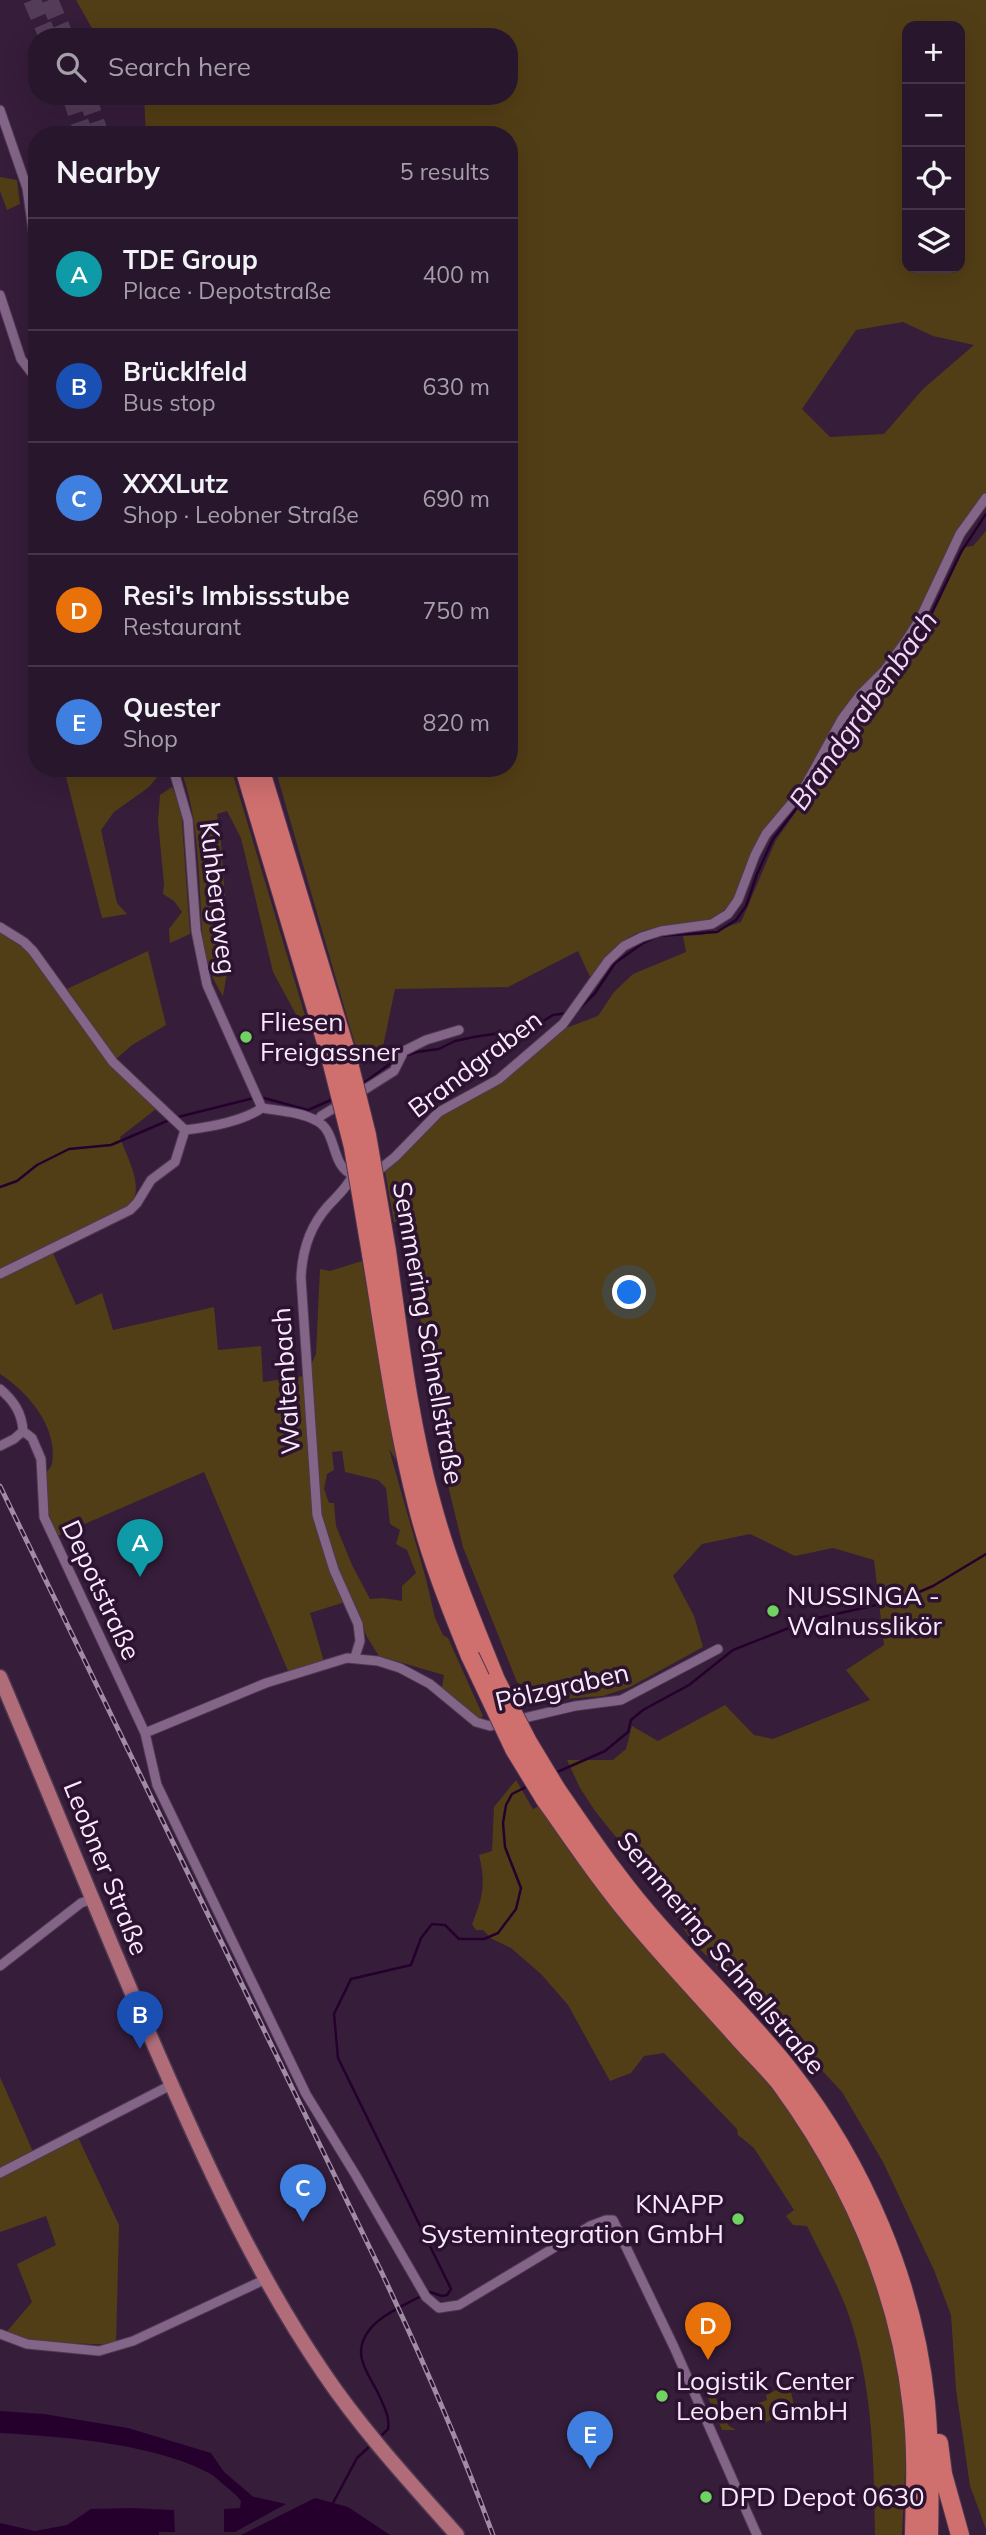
<!DOCTYPE html>
<meta charset="utf-8">
<style>
:root{--surface:#28162c;--page:#301f34;--text:#f1f3f6;--muted:#a59fa9;--line:#443548;--accent:#0b8043}
body{margin:0;font-family:Mulish,sans-serif;background:var(--page);color:var(--text)}
.controls{position:absolute;right:21px;top:21px;display:grid;overflow:hidden;border-radius:14px;box-shadow:0 7px 28px #0002}
.controls button{width:63px;height:63px;display:grid;place-items:center;padding:0;border:0;border-bottom:2px solid var(--line);background:var(--surface);color:var(--text);font:35px sans-serif}
.you{position:absolute;left:630px;top:1293px;width:24px;height:24px;margin:-18px;border:5px solid #fff;border-radius:50%;background:#1a73e8;box-shadow:0 0 0 10px #1a73e833}
.badge{display:grid;place-items:center;width:46px;height:46px;border-radius:50%;background:var(--accent);color:#fff;font-size:23px;font-weight:700}
.pin{position:absolute;translate:-50% -58px;filter:drop-shadow(0 2px 4px #0008)}
.pin::after{content:'';position:absolute;top:37px;width:24px;height:21px;background:inherit;clip-path:polygon(0 0,100% 0,50% 100%)}
.list{margin:0;padding:0;list-style:none}
h2{display:flex;justify-content:space-between;align-items:center;height:91px;margin:0;padding:0 28px;font-size:30px}
h2 small{font-size:23px;font-weight:400;color:var(--muted)}
.list li{display:grid;grid-template-columns:46px 1fr auto;gap:21px;align-items:center;box-sizing:border-box;height:112px;padding:0 28px;border-top:2px solid var(--line)}
.list b{display:block;font-size:26px;white-space:nowrap}
.list p{margin:0;font-size:23px;white-space:nowrap;color:var(--muted)}
.list em{font-size:23px;font-style:normal;color:var(--muted)}
.icon{flex:none;width:38px;height:38px;fill:none;stroke:currentColor;stroke-width:2;stroke-linecap:round;stroke-linejoin:round}
.map{position:relative;flex:none;width:986px;height:2535px;overflow:hidden}
.search{position:absolute;background:var(--surface);box-shadow:0 7px 28px #0002;left:28px;top:28px;width:490px;height:77px;display:flex;align-items:center;gap:18px;box-sizing:border-box;padding:0 24px;border-radius:28px;color:var(--muted);font-size:26px}
.panel{position:absolute;background:var(--surface);box-shadow:0 7px 28px #0002;left:28px;top:126px;width:490px;height:651px;border-radius:28px}
.map>svg:first-child{display:block}
</style>
<div class="map">
<svg width="986" height="2535" viewBox="0 0 986 2535">
<rect width="100%" height="100%" fill="#361d3a"/>
<path fill="#523e16" fill-rule="evenodd" d="M76,0H986V494C947,535 938,581 911,628C892,660 863,685 841,715C826,737 817,762 803,784C793,799 778,810 768,824C751,847 749,879 732,901C706,936 669,918 635,934C616,942 603,964 591,979L578,951L508,987L395,989L381,1056L361,1065L275,768H509V135H146L144,96H509V37H97ZM907,26H960V268H907ZM903,322L933,336L974,345L923,389L884,434L830,437L802,409L856,330Z
M0,177L17,180L20,204L7,210L0,191Z
M986,531V2529L970,2486L956,2389L951,2315L934,2270L883,2162L842,2092L779,2024L735,1971L724,1972L693,1943L661,1893L595,1811L580,1788L567,1760H613L626,1749L632,1726L658,1741L725,1705L754,1735L773,1739L870,1700L846,1670L884,1645L874,1560L833,1548L795,1556L750,1534L702,1544L673,1576L694,1616L703,1647L630,1687L603,1696L562,1699L540,1697L517,1682L463,1547L443,1465L431,1361L419,1314L402,1221L394,1222L385,1171L427,1126L563,1029L598,1016L614,992L633,974L686,952L683,936L702,935L741,922L776,840L927,626L965,547L973,546Z
M100,768H162V771L149,787L114,812L101,830L117,903L127,914L102,918L66,777Z
M180,768H231L307,1022L305,1031L273,972L241,838L227,811L217,814L221,843L225,897L224,933L228,967L223,996C199,958 203,934 200,892C198,851 195,806 180,768Z
M172,787L181,809L190,934L170,943L169,929L182,912L174,901L163,894L164,884L158,821L160,795Z
M0,932L30,953L110,1065L156,1109L120,1137C127,1159 146,1187 129,1207L0,1269Z
M148,951L166,1025L132,1045L116,1059L67,989Z
M127,1215L130,1216L53,1253L76,1305L102,1293L113,1330L214,1307L218,1350L261,1346L263,1382L304,1376L310,1478L316,1528L345,1602L310,1613L324,1662L288,1671L204,1472L57,1536C50,1521 41,1488 47,1472C48,1469 52,1467 52,1463C58,1427 28,1392 0,1374V1278Z
M362,1261L396,1460L389,1449L426,1579L435,1618L443,1635L448,1638L483,1716L478,1720L447,1695L442,1688L444,1675L379,1656L367,1637L325,1534L316,1480L308,1371L316,1354L320,1269L330,1271ZM342,1451L345,1472L378,1480L386,1488L390,1524L400,1530L396,1544L407,1550L416,1573L402,1586V1601L383,1598L370,1599L352,1565L336,1526L334,1503H329L324,1489L327,1474L334,1470L332,1452Z
M516,1780L533,1809L539,1806C573,1860 613,1910 655,1958C695,2003 738,2045 775,2093C847,2187 892,2300 904,2418C907,2457 904,2496 902,2535H875C874,2466 873,2395 853,2328C843,2293 823,2259 807,2226L793,2225L786,2216L794,2210L754,2148L738,2135L737,2129L664,2053L644,2056L631,2073L610,2081L568,2005L541,1974L511,1948L492,1939L483,1930H476L472,1924C483,1898 486,1883 479,1855L492,1851L494,1807Z
M0,2077L34,2154L77,2135L119,2225L116,2345L21,2341L4,2335L32,2302L17,2264L56,2245L46,2216L0,2232Z
M702,2378L710,2386L729,2426L736,2430H722L700,2379Z
M789,2384L794,2405L793,2410L766,2422L757,2420L753,2409L754,2405L767,2400L766,2395Z"/>
<path fill="#26002d" d="M0,2411L44,2414L128,2428L211,2453L224,2472L218,2478C162,2444 67,2437 0,2433Z
M240,2488L251,2496L286,2504L235,2532H224V2509L240,2508L241,2501L235,2494Z
M315,2498L348,2507L390,2535H241Z
M130,2508L174,2510L175,2532H159V2535H0V2523L35,2531L67,2525L91,2509Z"/>
<g fill="none" stroke-linecap="round" stroke-linejoin="round">
<path stroke="#26002d" stroke-width="2.5" d="M576,1012L595,993L615,963L643,943L658,936L717,932L736,920L746,906L757,874L773,839L818,780L844,729L873,691L891,677L926,625L961,552L986,514
M405,1056L417,1052L439,1049L455,1041L474,1037L532,1028L553,1015L567,1013
M361,1085L395,1060
M264,1098L308,1110L333,1099
M178,1117L254,1098
M0,1187L17,1181L37,1165L69,1149L111,1145L167,1121
M555,1773L605,1751L628,1732L631,1720L643,1710L689,1685L733,1650L809,1620L903,1599L933,1586L986,1554
M427,2293L430,2292L442,2296L447,2295L451,2289L338,2058L334,2014L351,1979L411,1965L421,1938L432,1924L445,1925L459,1939H484L498,1933L516,1909L521,1888L505,1847L503,1823L506,1805L512,1794L530,1785
M379,2438L388,2429C390,2415 383,2405 378,2393C372,2381 362,2367 361,2353C361,2322 399,2308 421,2296
M333,2503L357,2458L371,2445"/>
<path stroke="#26002d" stroke-width="10" d="M213,2469L247,2498"/>
<path stroke="#533c57" stroke-width="18" stroke-dasharray="18 9" stroke-linecap="butt" d="M32,0L48,37
M49,0L65,37
M71,96L84,135
M87,96L100,135"/>
<defs>
<path id="street" d="M0,110L27,188L37,259
M0,295L21,359L37,380
M173,768L188,820L196,931L207,985L262,1108
M0,927L24,942L33,951L113,1062L185,1130C210,1127 241,1122 262,1108C280,1111 301,1112 317,1121C338,1132 330,1166 353,1175C347,1188 337,1196 328,1206C310,1226 302,1251 301,1278L317,1515L334,1570L358,1624L360,1641L355,1657
M356,1095L394,1071L404,1051L426,1040L459,1030
M318,1121L321,1116L344,1102
M371,1171L379,1170L395,1157L439,1112L499,1079L563,1024L608,961L624,946L642,937L661,931L712,924L728,914L738,900L755,855L766,834L803,790L842,719L860,695L885,670L906,641L920,619L960,534L986,498
M0,1274L130,1210L137,1203L151,1180L175,1162L185,1130
M0,1389C14,1401 22,1413 23,1431
M23,1431L32,1438L41,1459L44,1517L145,1733L157,1785L306,2094L355,2174L426,2297L439,2308L459,2305L590,2226L606,2220H613L674,2347L757,2535
M0,1446L14,1439L23,1431
M145,1733L266,1683L347,1658L378,1661L400,1668L430,1684L476,1722L490,1726L575,1706L621,1700L718,1649
M0,1966L81,1903L92,1899
M0,2173L171,2085
M0,2334L27,2344L99,2351L133,2341L266,2279"/>
<path id="primary" d="M0,1677C56,1808 108,1941 166,2072C211,2175 259,2278 323,2372C362,2430 410,2482 457,2535"/>
<path id="highway" d="M244,768L330,1056
M260,768L346,1051
M387,1251C399,1336 409,1422 432,1504C448,1564 473,1622 496,1680
M371,1254C385,1338 396,1423 417,1505C430,1557 450,1607 470,1656
M557,1790C589,1836 620,1883 658,1925C701,1974 749,2019 789,2070C863,2164 914,2283 926,2403C930,2447 930,2491 929,2535
M544,1798C576,1844 608,1891 645,1933C675,1968 707,2002 737,2036C751,2052 767,2067 780,2083C850,2179 899,2289 912,2408C917,2450 915,2493 914,2535
M939,2443L943,2474L960,2535"/>
</defs>
<use href="#street" stroke="#4e3851" stroke-width="11"/>
<use href="#primary" stroke="#4e3851" stroke-width="17"/>
<use href="#highway" stroke="#4e3851" stroke-width="20"/>
<use href="#street" stroke="#826587" stroke-width="9"/>
<use href="#primary" stroke="#b06c79" stroke-width="14"/>
<use href="#highway" stroke="#cf706f" stroke-width="18"/>
<defs>
<path id="rail" d="M0,1486L381,2271C422,2358 460,2445 493,2535"/>
</defs>
<use href="#rail" stroke="#a08ca4" stroke-width="5"/>
<use href="#rail" stroke="#2c1330" stroke-width="2.5" stroke-dasharray="8" stroke-linecap="butt"/>
<defs>
<path id="highway-bridge" d="M346,1051L367,1135L387,1251
M330,1056L353,1147L371,1254
M470,1656L514,1749L544,1798
M496,1680L528,1742L557,1790"/>
</defs>
<use href="#highway-bridge" stroke="#4e3851" stroke-width="20" stroke-linecap="butt"/>
<use href="#highway-bridge" stroke="#cf706f" stroke-width="18"/>
</g>
<g fill="#6ed360" stroke="#2c1330" stroke-width="2.5">
<circle cx="246" cy="1037" r="7"/>
<circle cx="773" cy="1611" r="7"/>
<circle cx="738" cy="2219" r="7"/>
<circle cx="662" cy="2396" r="7"/>
<circle cx="706" cy="2497" r="7"/>
</g>
<g text-anchor="middle" stroke-width="7" stroke-linejoin="round" paint-order="stroke">
<g font-size="26" fill="#faeafd" stroke="#2c1330">
<text transform="translate(218 898) rotate(83)" y="9">Kuhbergweg</text>
<text transform="translate(475 1064) rotate(-37)" y="9">Brandgraben</text>
<text transform="translate(428 1333) rotate(80)" y="9">Semmering Schnellstraße</text>
<text transform="translate(286 1381) rotate(-94)" y="9">Waltenbach</text>
<text transform="translate(101 1590) rotate(65)" y="9">Depotstraße</text>
<text transform="translate(562 1687) rotate(-13)" y="9">Pölzgraben</text>
<text transform="translate(106 1868) rotate(68)" y="9">Leobner Straße</text>
<text transform="translate(721 1953) rotate(50)" y="9">Semmering Schnellstraße</text>
</g>
<g font-size="26" fill="#faeafd" stroke="#2c1330" text-anchor="start">
<text x="260" y="1031">Fliesen<tspan x="260" dy="30">Freigassner</tspan></text>
<text x="787" y="1605">NUSSINGA -<tspan x="787" dy="30">Walnusslikör</tspan></text>
<text x="724" y="2213" text-anchor="end">KNAPP<tspan x="724" dy="30">Systemintegration GmbH</tspan></text>
<text x="676" y="2390">Logistik Center<tspan x="676" dy="30">Leoben GmbH</tspan></text>
<text x="720" y="2506">DPD Depot 0630</text>
</g>
<g font-size="28" font-style="italic" fill="#f2d7f7" stroke="#2c1330">
<text transform="translate(863 710) rotate(-55)" y="10">Brandgrabenbach</text>
</g>
</g>
</svg>
<div class="controls">
<button>+</button>
<button>−</button>
<button><svg class="icon" aria-label="locate" viewBox="0 0 24 24"><circle cx="12" cy="12" r="6"/><path d="M12 2v4M12 18v4M2 12h4M18 12h4"/></svg></button>
<button><svg class="icon" aria-label="layers" viewBox="0 0 24 24"><path d="M12 4l9 5-9 5-9-5zM3 14l9 5 9-5"/></svg></button>
</div>
<div class="you"></div>
<div class="pin badge" style="left:140px;top:1577px;background:#0f9aa8">A</div>
<div class="pin badge" style="left:140px;top:2049px;background:#1a4fb4">B</div>
<div class="pin badge" style="left:303px;top:2222px;background:#3f7fe0">C</div>
<div class="pin badge" style="left:708px;top:2360px;background:#e8710a">D</div>
<div class="pin badge" style="left:590px;top:2469px;background:#3f7fe0">E</div>
<div class="search"><svg class="icon" aria-label="search" viewBox="0 0 24 24"><circle cx="10" cy="10" r="6"/><path d="M15 15l6 6"/></svg>Search here</div>
<section class="panel">
<h2>Nearby<small>5 results</small></h2>
<ul class="list">
<li><span class="badge" style="background:#0f9aa8">A</span><div><b>TDE Group</b><p>Place · Depotstraße</p></div><em>400 m</em></li>
<li><span class="badge" style="background:#1a4fb4">B</span><div><b>Brücklfeld</b><p>Bus stop</p></div><em>630 m</em></li>
<li><span class="badge" style="background:#3f7fe0">C</span><div><b>XXXLutz</b><p>Shop · Leobner Straße</p></div><em>690 m</em></li>
<li><span class="badge" style="background:#e8710a">D</span><div><b>Resi's Imbissstube</b><p>Restaurant</p></div><em>750 m</em></li>
<li><span class="badge" style="background:#3f7fe0">E</span><div><b>Quester</b><p>Shop</p></div><em>820 m</em></li>
</ul>
</section>
</div>
